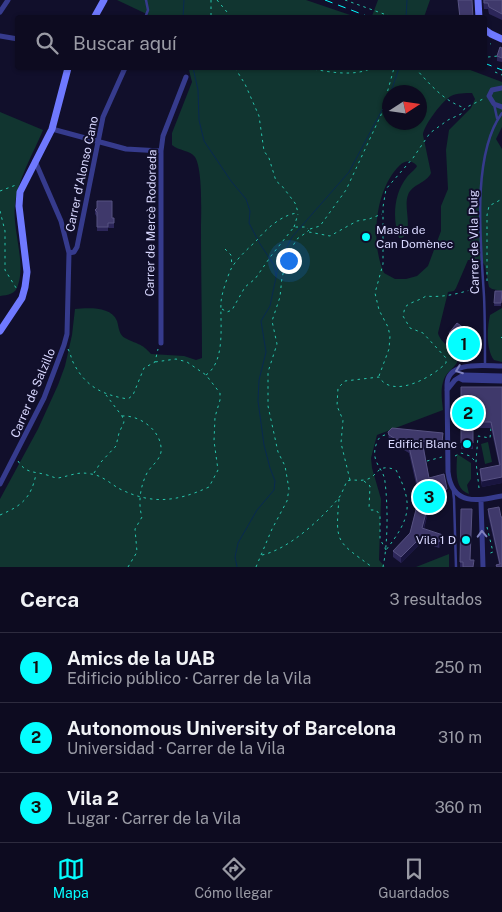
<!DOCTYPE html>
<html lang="es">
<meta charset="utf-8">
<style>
:root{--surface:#0d0b20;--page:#161429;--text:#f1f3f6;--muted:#9a9ba5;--line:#2d2b3e;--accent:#04feff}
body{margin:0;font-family:"Public Sans",sans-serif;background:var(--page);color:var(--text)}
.compass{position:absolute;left:382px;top:85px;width:45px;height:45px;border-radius:50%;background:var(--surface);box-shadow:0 1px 4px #0004;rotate:78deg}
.you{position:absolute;left:288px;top:260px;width:18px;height:18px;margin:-12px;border:4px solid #fff;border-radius:50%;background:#1a73e8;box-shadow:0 0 0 8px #1a73e833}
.badge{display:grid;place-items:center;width:32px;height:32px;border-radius:50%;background:var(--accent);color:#111;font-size:16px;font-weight:700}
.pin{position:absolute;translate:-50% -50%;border:2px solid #fff;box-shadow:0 1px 5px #0006}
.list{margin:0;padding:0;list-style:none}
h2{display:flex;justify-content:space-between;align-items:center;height:65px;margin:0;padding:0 20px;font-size:21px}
h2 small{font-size:16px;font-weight:400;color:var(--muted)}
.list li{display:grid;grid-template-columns:32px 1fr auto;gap:15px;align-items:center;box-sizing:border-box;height:70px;padding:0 20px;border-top:1px solid var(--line)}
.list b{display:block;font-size:19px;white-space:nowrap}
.list p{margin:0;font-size:16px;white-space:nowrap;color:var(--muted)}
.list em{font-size:16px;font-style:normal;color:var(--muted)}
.icon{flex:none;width:28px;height:28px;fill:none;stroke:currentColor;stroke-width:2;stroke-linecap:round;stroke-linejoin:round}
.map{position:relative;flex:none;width:502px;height:567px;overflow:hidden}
.search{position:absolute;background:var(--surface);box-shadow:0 1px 4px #0004;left:15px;right:15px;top:15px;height:55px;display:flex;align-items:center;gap:12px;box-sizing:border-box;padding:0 18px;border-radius:5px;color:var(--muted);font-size:19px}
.sheet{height:275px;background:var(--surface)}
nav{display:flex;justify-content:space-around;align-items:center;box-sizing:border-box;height:70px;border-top:1px solid var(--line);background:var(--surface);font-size:14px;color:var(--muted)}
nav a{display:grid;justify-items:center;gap:2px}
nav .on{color:var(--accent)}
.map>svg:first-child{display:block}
</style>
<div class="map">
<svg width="502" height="567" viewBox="0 0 502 567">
<rect width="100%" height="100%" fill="#110f2b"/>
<path fill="#113530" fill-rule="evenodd" d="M117,0H306L356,17H153Z
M378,0H430L424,17H377L372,16Z
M186,68H465L502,82V127L496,139L502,149V291L492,289L489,287L485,266L482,261L468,260L456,288L454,291L448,292L438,333C441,345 455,348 458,356C460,365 447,371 444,379C440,389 442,400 443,410L377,435L371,458L372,468L381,499L379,560L385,567H0V499L38,429L58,385L65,366L72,335L75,309C88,308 111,306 117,321C119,328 119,335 125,338C136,344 142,343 151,354L184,356L196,360L202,358C202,316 201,273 201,230C201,214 203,170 195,157C190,150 179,151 172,145V133L192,82L189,70ZM390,92H420V122H390ZM472,93L475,99L471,108L449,130L446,150L448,189L441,206V231L428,266L417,276L406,279H395L384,273C370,242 375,189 400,165C406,160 412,160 417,166C415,170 410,173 407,177C394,193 392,218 399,238H402C414,229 403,208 408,195C412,184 427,183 431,173L423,135C423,126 443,100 451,96C457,93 465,93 472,93Z
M0,112L43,130C34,152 17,181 15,205C12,229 26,262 18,285C16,294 8,295 0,296Z
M502,308V362L494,360C486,350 487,328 490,315Z
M488,442L492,462L485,464L481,444Z
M457,454L471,463V479L467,485L469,494C453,489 457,467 457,454Z
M449,554V567H416Z"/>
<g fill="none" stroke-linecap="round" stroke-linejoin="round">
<path stroke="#092950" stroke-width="1" d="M183,18L184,0
M406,18L407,0
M193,68L198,90L199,120L204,141L231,181L246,199L250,211L249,223L260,244L274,265L276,276
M391,92L399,68
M237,567L235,557L238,543L257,510L274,490L275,481L270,468L264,445L258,401L259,380L266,352L261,321L270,306L279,263L292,237L349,172L390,95"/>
<path stroke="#27c5ac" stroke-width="1" stroke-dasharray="2.5 4" stroke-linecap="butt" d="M211,0V18
M217,0L232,18
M345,0L395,18
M484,42L491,44
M488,57L498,56
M235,68L245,84L259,116L264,151L269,158L276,181L282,186L295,203L298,212
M308,68C328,72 354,77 372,68
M415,68C429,83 443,101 465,108
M495,72L502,75
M0,191L16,185
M0,211L5,231V270L18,291
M294,227L298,214
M310,229L320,226L346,190L381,115L394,68
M309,232L330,236L357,221L369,219L382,214
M225,249L231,255L232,266
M487,281V215L489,206L502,199
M222,309L227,312L232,310L245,287L255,279L271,256L294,227H306L308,229
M501,337L502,338
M68,349C71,354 71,359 74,364C86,387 103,395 128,399L133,395L144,368L155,362L158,349
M206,375C226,361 220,324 221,302C222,292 227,278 231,269C237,258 249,248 257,240C267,228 283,214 298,213
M379,376L389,349L390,336L388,327L379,310L375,293L383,264V207L386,189L413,158L430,133L448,120L461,114L465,108L485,98
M122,416C141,415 163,432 161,452C159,462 150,466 146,475C140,488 138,504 142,517L135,529L137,552L128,567
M455,456L461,453L470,456L476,462
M18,461C26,474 34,471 47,475C51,476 54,478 58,478C70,476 78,471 91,474C101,475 110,483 118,488C151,505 176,502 209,487L218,470L214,441L215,417L220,400V393L206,375L187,362L176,359L155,362
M427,461L442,457
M94,473L101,462L116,446L119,433L124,422L122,416L106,395
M350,480L341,443L343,420L337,406L338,388L345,381L379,377C393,400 434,376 446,363V358L423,333L410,328L403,316L405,307C412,301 419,301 426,296C443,298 462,293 479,287
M364,481L370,486L369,508L371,510H376L380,515V539L386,550
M479,488L476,462L478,436L490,438L491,428
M339,499C335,544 337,541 372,567
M0,515C21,506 31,499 36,474
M487,527L493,552L488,554
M262,555C289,549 320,520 338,499C342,494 344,487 347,481C353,479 358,481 364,480C379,478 375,462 396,470C414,505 410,519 386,550
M256,567L272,529L287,501L289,489L285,466L278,452L268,406V372L277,344L272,321L280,297L282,277L291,249L297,239L307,232L309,230
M383,567C388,543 388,506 385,482C384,467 369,463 377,442C379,436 384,435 389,434"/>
<path stroke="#363b8d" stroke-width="2.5" d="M145,18L148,10L146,0
M494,104L497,118
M485,364C485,341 485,318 484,296C481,245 471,155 502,113
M453,491L454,499L456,567"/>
<path stroke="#363b8d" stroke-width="5" d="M0,12L8,0
M0,36L18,39
M502,88L492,90L489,96L494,104L502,107
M52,129L126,149L161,151
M69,253L74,252L77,247L103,117L125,68
M161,343V151L163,136L186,77
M502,366C485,366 447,360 447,385L448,472C452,506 477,501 502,496
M459,378L463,380L502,381
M447,390L455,380L463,375L502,376
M0,484L44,398L64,345L67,334L69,253L61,221L35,161
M481,501L483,567"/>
<path stroke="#6f79ff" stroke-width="7" d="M478,0L479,18
M94,18L104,0
M484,29L491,34L502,39
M0,331L22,298L25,287L27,272L19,206L20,192L52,129L68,68"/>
<path stroke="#04feff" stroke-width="1" stroke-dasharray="8 6" stroke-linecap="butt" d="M325,0L372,18
M484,63L502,70"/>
</g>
<path fill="#2c2659" d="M483,0H502V20L489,14L488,9H484Z
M502,48V62L497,61V56Z
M95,210L112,218H114V228H108V231H97V217L95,214Z
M495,291H502L501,306H494Z
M449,333L468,335L466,336L469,342L464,349L449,336Z
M461,387H502V483L482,487L480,475V469L499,465L491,428H473V449H461Z
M388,432L443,439L442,448L424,447L429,478L447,495L431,500L424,529L443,542L439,548L422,542L401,563L393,557V551L410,533L419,497L409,453L389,441Z
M461,509L470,560L473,567H460Z
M488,509L502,567H496V565L499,564L488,515Z"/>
<path fill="#19153f" d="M469,339V342L464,349V346Z
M502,477V483L482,487V481Z
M447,489V495L431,500L422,534V528L431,494Z
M443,535V542L439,548V542Z
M422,536V542L401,563V557Z"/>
<path fill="#3f396b" stroke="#575282" d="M458,0H472L473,18H460Z
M484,0H502V14L489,7L488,3H484Z
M500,47L502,48V58L497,56Z
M97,201H112V218H114V223H108V227H97V212L95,210L97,208Z
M495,291H502L501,303H494Z
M457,323L468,331L465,335L469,339L464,346L449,333Z
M461,387H502V477L482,481L480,469L500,465L491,422H473V443H461Z
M392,428L443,433L442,442L422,441L429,478L444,474L447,489L431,494L422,528L443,535L439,542L422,536L401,557L393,551L410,533L420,494L409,447L389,435L388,432Z
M499,507L501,517H502V567H497L496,565L500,564L488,509Z
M461,509H472L470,560H474L473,567H463V562H460Z"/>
<defs><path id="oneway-chevron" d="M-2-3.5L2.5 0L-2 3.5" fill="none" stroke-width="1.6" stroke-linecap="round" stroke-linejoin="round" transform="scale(1.25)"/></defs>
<g stroke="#7f82c0">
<use href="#oneway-chevron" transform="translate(459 370) rotate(159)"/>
<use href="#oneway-chevron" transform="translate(482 534) rotate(-92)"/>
</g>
<g fill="#04feff" stroke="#110f2b" stroke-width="2">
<circle cx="366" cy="237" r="5"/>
<circle cx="467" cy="444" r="5"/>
<circle cx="466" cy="540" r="5"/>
</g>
<g text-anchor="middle" stroke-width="4" stroke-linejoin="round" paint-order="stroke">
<g font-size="12" fill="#d9d8ff" stroke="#110f2b">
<text transform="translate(82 174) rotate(-78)" y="4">Carrer d'Alonso Cano</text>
<text transform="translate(151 223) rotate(-89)" y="4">Carrer de Mercè Rodoreda</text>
<text transform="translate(474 242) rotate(-91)" y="4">Carrer de Vila Puig</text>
<text transform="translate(33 393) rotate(-67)" y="4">Carrer de Salzillo</text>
</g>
<g font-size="12" fill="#d9d8ff" stroke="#110f2b" text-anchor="end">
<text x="376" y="234" text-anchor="start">Masia de<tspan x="376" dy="14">Can Domènec</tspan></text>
<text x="457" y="448">Edifici Blanc</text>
<text x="456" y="544">Vila 1 D</text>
</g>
</g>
</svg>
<svg class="compass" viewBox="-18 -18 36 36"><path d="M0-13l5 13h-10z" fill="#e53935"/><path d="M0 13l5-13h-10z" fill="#9a9ba5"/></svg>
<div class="you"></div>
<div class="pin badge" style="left:464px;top:344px">1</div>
<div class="pin badge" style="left:468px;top:413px">2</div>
<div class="pin badge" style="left:429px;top:497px">3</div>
<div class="search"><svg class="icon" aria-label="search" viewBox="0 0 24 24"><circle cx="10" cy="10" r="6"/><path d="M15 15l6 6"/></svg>Buscar aquí</div>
</div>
<section class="sheet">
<h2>Cerca<small>3 resultados</small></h2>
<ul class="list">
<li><span class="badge">1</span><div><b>Amics de la UAB</b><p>Edificio público · Carrer de la Vila</p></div><em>250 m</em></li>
<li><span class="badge">2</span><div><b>Autonomous University of Barcelona</b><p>Universidad · Carrer de la Vila</p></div><em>310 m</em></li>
<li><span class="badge">3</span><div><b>Vila 2</b><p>Lugar · Carrer de la Vila</p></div><em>360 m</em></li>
</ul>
</section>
<nav>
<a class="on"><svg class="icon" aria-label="map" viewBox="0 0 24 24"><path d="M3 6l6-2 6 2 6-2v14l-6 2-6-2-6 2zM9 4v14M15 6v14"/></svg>Mapa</a>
<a><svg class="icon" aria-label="directions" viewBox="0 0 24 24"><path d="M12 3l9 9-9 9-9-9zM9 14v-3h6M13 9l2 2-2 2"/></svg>Cómo llegar</a>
<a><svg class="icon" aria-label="saved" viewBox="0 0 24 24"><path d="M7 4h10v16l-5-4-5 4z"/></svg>Guardados</a>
</nav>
